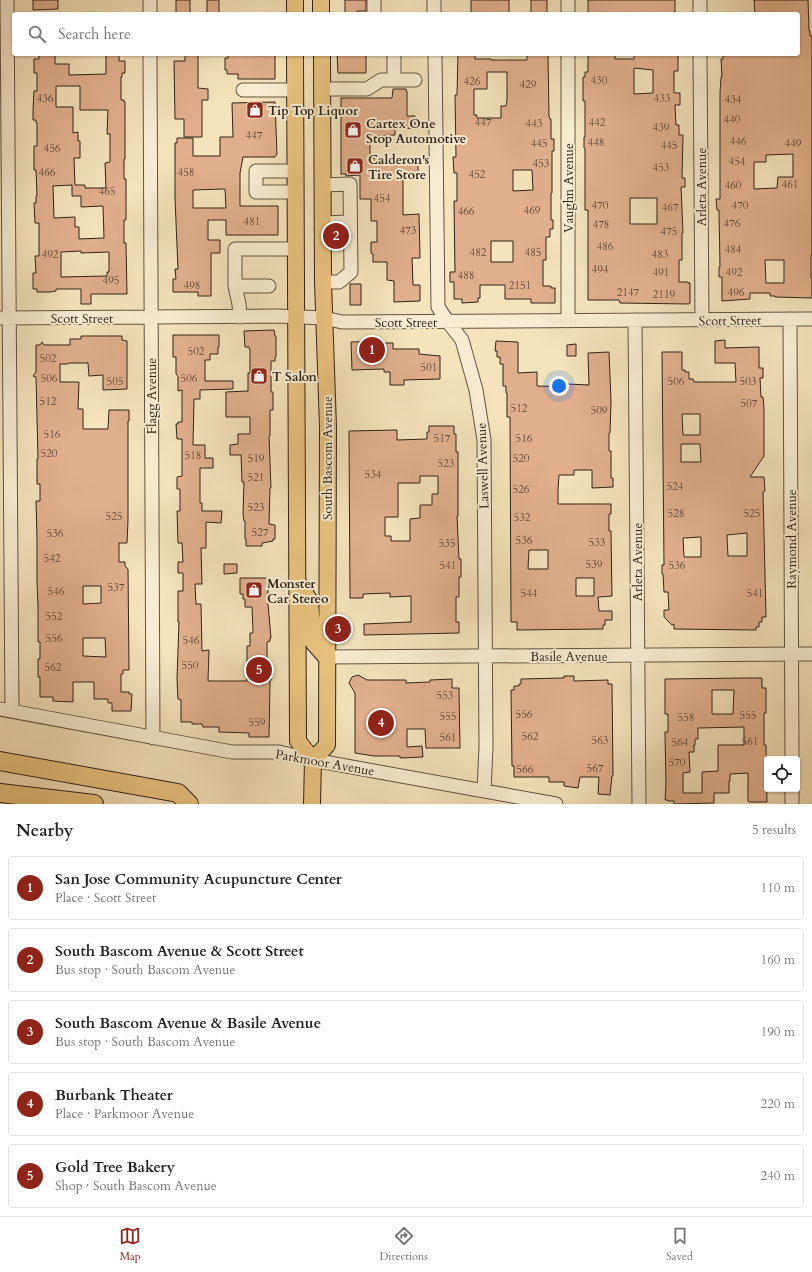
<!DOCTYPE html>
<meta charset="utf-8">
<style>
:root{--surface:#fff;--page:#f6f6f6;--text:#222;--muted:#767676;--line:#e0e0e0;--accent:#8f2418}
body{margin:0;font-family:Cardo,serif;background:var(--page);color:var(--text)}
.controls{position:absolute;right:12px;bottom:12px;display:grid;overflow:hidden;border-radius:4px;box-shadow:0 1px 3px #0004}
.controls button{width:36px;height:36px;display:grid;place-items:center;padding:0;border:0;border-bottom:1px solid var(--line);background:var(--surface);color:var(--text);font:20px sans-serif}
.you{position:absolute;left:559px;top:386px;width:14px;height:14px;margin:-10px;border:3px solid #fff;border-radius:50%;background:#1a73e8;box-shadow:0 0 0 6px #1a73e833}
.badge{display:grid;place-items:center;width:26px;height:26px;border-radius:50%;background:var(--accent);color:#fff;font-size:13px;font-weight:700}
.pin{position:absolute;translate:-50% -50%;border:2px solid #fff;box-shadow:0 1px 4px #0006}
.list{margin:0;padding:0;list-style:none}
h2{display:flex;justify-content:space-between;align-items:center;height:52px;margin:0;padding:0 16px;font-size:17px}
h2 small{font-size:13px;font-weight:400;color:var(--muted)}
.list li{display:grid;grid-template-columns:26px 1fr auto;gap:12px;align-items:center;box-sizing:border-box;height:64px;margin:0 8px 8px;padding:0 8px;border:1px solid var(--line);border-radius:4px}
.list b{display:block;font-size:15px;white-space:nowrap}
.list p{margin:0;font-size:13px;white-space:nowrap;color:var(--muted)}
.list em{font-size:13px;font-style:normal;color:var(--muted)}
.icon{flex:none;width:22px;height:22px;fill:none;stroke:currentColor;stroke-width:2;stroke-linecap:round;stroke-linejoin:round}
.map{position:relative;flex:none;width:812px;height:804px;overflow:hidden}
.search{position:absolute;background:var(--surface);box-shadow:0 1px 3px #0004;left:12px;right:12px;top:12px;height:44px;display:flex;align-items:center;gap:10px;box-sizing:border-box;padding:0 14px;border-radius:4px;color:var(--muted);font-size:15px}
.sheet{height:412px;background:var(--surface)}
nav{display:flex;justify-content:space-around;align-items:center;box-sizing:border-box;height:56px;border-top:1px solid var(--line);background:var(--surface);font-size:11px;color:var(--muted)}
nav a{display:grid;justify-items:center;gap:2px}
nav .on{color:var(--accent)}
.map>svg:first-child{display:block}
</style>
<div class="map">
<svg width="812" height="804" viewBox="0 0 812 804">
<rect width="100%" height="100%" fill="#f4e3bb"/>
<filter id="stains"><feTurbulence type="fractalNoise" baseFrequency=".005" numOctaves="4"/><feColorMatrix values="0 0 0 0 .2 0 0 0 0 .09 0 0 0 0 .02 0 0 0 .5 -.17"/></filter>
<radialGradient id="worn" r=".72"><stop offset=".6" stop-color="#630" stop-opacity="0"/><stop offset="1" stop-color="#630" stop-opacity=".3"/></radialGradient>
<path fill="#e1af8c" stroke="#2e2319" fill-rule="evenodd" d="M33,0H58V9L33,10Z
M176,0H190V14H176Z
M207,0H219V13H207Z
M345,0H366V11H357V14H345Z
M471,0H509V14H471Z
M531,0H547V14H531Z
M588,0H675V14H588Z
M754,0H808L809,31H810V36H812V255H811V278H812V298L775,297V296H770V293H750V299L722,301V277H719V267H720L719,210H717L716,199H720V93L721,77H722L721,59H723V54H798V14H755ZM793,154V177H778L777,188L754,189V162H766V155ZM765,260H784V283H766Z
M39,54H55V64H69V75L106,74V54H119V61H125V73H122V77H121V100H124V102H125V159H124V179H126V220H124V243H126L127,294H91V304H81V289H56V291L50,292H37V289H33V273H36L35,256H39V223H35L34,203H36V196H37L36,170H34V146H37V123H36V120H33V110L34,91H37V73H34V59H39ZM56,86H80V110H108L107,134H110V162L105,163L106,188H85V185H75L74,158H80V141H78V132L73,133V107H56ZM72,185V196H81V207L103,206L104,238L79,239V227H75V217L54,218L53,186ZM81,251V253L109,252V272H107V276L61,277V252Z
M185,54H198V88L208,89V100H202V137H184V119H175L174,61H185Z
M228,54H275V79H238V74H227V70H225V58H228Z
M337,54H366V73H338Z
M458,54H475V59H491V60H527V54L548,55L549,116L550,119H551V139H554V151H552V193H551V220H553V229H550V237H546V260H543V286H551V288H555V303H531V299H505V285H480V298H478V302L462,303V299H454V282H450V272H455L454,201H457V173H454L453,157H456L455,95H457ZM487,72H507V100L506,106H501V118H477V115H474V89H487ZM513,170H532L533,190L513,191ZM491,241H513V262H491Z
M588,54H615V59H634V54H678V71H674V93H680V105H675L676,125H679V135H683L682,178H685V187H681L683,233H682V260H679V282H688V283H690V303L689,304L620,303L619,300H588V210H585V149L584,148V137H585V101H583V77H585V72H588ZM634,68L653,70V93L634,94ZM630,198H657V224H630Z
M393,89H406V91H407V116H415V128L395,129V135L370,136V158H418V172L403,174V215L419,214L420,258H412L413,285H420V301L394,302V281L387,280V262H373V254L371,253V242H377V221H371V199H360V175L346,176V174H341V98H392Z
M275,102L277,154L275,157H243L240,173V206H278V235H226V220H208V240H220V253H211V296H198V292H173V279H176L175,269H178L175,198V143H177V138H193V156H220V137H233L232,103ZM225,189L226,208H193V190Z
M350,284H361V305H350Z
M274,330L275,336H276V357H275V361H271V392H273V410H270V436H269L271,488H270L269,524L275,525V539H273V541L262,543V546H246V539H245V521H244L243,514L244,482H242L241,455H230V445L238,444V434H250V417H226V392L248,391V373H250V351L249,347H245L244,331Z
M173,335H219V347H218V354H210V360H205V381H233V389L200,390V399H194L193,445H205V458H213V468H200V503H202V511H222L221,523L206,522V548H201L202,584H195L196,604H201L202,651L209,650L208,681H247V646H250V633H253V631L252,607H245V599H243V594H240V578H268V604L271,638H270V641L267,642V662H271V680H270L269,737H249V733L219,732V727H203L202,724H192V722H181V700L178,699L177,679L179,622H178V591H183V573H178V562H183L182,543H178L177,511H180V489H177V477L182,476V439H177L176,424H178V422H182V390L178,391V376L176,374V357H173Z
M81,336H122V340L127,341V389L103,390V375L89,376L88,363H69L68,364H60V382H79L78,409H83V429H108L109,410H129V421H128V521L127,543H119V562H125V566L128,569L129,670H123V674H121V692H129V694H132L131,711H112V703H108V699H94V682H73V702L53,701V697H40V677H38V659H40V642H38V606L37,583V539L36,501H40V484H37V459H38L36,377L33,376L36,372V345H40L42,342L44,345H70V339H81ZM83,586H101V603L83,604ZM83,638H105L106,657L83,656Z
M725,340V348L759,347V368H763V378H760L761,397H763L764,408V456L750,477H764L765,491L763,492L766,617H762V622H759V627H756V630L674,629V624L672,625L664,617V610H669L668,592H664L663,574H662V565H664L662,352H682V370H685V372H689V379H693L694,382H736L735,363H715V341ZM682,414H700V435H683ZM681,444H700L701,462H681ZM747,533V556H728L727,535ZM701,537V557H684L683,538Z
M382,341V343H393V349H419V354L440,356V379L404,380V385H390V372H384V369L352,370L351,342Z
M496,341L518,342V373L537,372V386L567,387V384L589,385L588,353L609,352L611,401L610,433H609V451H611V478H613V487L592,488V470H574V475H559L558,489V504H611V514H609V531H611L612,596L598,597L599,611H612V620H605V625H603V629L517,630V622H511L510,417H507V393H506V386H503V364H500V357H497V351H495ZM529,550H548V569H528ZM576,578H594V596H576Z
M576,344V356H567V345Z
M429,426H454V434H456V452H458V516H457L459,559H461V577H459V597H456V622H459V633L364,635V624L411,622V596L390,597V593L363,594V598H350L349,431L397,430V440L427,439V432H429ZM420,476H438V494H432V505H420V518L410,519V541H391V536H385V517H398V483H420Z
M224,564H237V573L224,574Z
M358,675L367,680H406V683L430,682V680L452,679V688H459L460,748H426L425,729H407V747L422,746L423,757L400,758V756H374L355,753V693L349,683L352,677Z
M564,676H574V681L608,680V684H612L613,776H612L610,795L598,794L599,777H580L578,788L564,786V782H549V777H514V766H512L511,690H514V686H519V684H521V679L564,678Z
M748,678H762V688H766V713H764V745H766L767,802H749L748,801V773L730,774V781H729V793H714V803L674,804V801H668V800H665L666,784L665,735V732H668V714H665V679ZM712,690H734L733,714H712ZM744,727V745H718V771L702,772V793H683V773L690,772L689,752H694V745H695V739H698V728Z"/>
<g fill="none" stroke-linecap="round" stroke-linejoin="round">
<defs>
<path id="minor" d="M7,0L12,711
M150,0V14
M434,0V14
M700,0V14
M374,14V0
M568,14V0
M150,54L153,738
M435,54L438,307L448,322L462,340L476,390L484,440L486,747L484,791
M700,54L702,320
M394,80V54
M322,89H367L381,80H415
M243,90H295
M296,171H256V192H296
M323,185L350,184L351,272L339,282H323
M322,223L350,222
M235,286H269
M240,317L239,304L235,286V249H296
M0,318L278,316L324,318L342,322L812,319
M790,319L792,759
M635,320L639,804
M568,321V54
M326,657L812,654
M0,709L232,752H279L313,760L556,804
M792,789V804"/>
<path id="major" d="M321,0V14
M295,14V0
M295,54L298,741L313,760L312,804
M298,582L310,601L313,642L326,657
M313,760L327,745L328,427L323,282L322,54"/>
<path id="highway" d="M0,761L178,793L189,804
M0,793L94,804"/>
</defs>
<use href="#minor" stroke="#605342" stroke-width="15"/>
<use href="#major" stroke="#2e2319" stroke-width="18"/>
<use href="#highway" stroke="#2e2319" stroke-width="20"/>
<use href="#minor" stroke="#f8edd3" stroke-width="13"/>
<use href="#major" stroke="#eac27e" stroke-width="16"/>
<use href="#highway" stroke="#eac27e" stroke-width="18"/>
</g>
<defs>
<symbol id="shop-square" viewBox="-11 -11 22 22"><rect x="-9" y="-9" width="18" height="18" rx="4" fill="#8f2418" stroke="#f8edd3"/><path d="M-5-2.5h2.3a2.7 3.5 0 0 1 5.4 0H5L5.5 6h-11ZM-1.5-2.5h3a1.5 2.3 0 0 0-3 0Z" fill="#fff"/></symbol>
</defs>
<g fill-rule="evenodd">
<use href="#shop-square" x="245" y="100" width="20" height="20"/>
<use href="#shop-square" x="343" y="120" width="20" height="20"/>
<use href="#shop-square" x="345" y="156" width="20" height="20"/>
<use href="#shop-square" x="249" y="366" width="20" height="20"/>
<use href="#shop-square" x="244" y="580" width="20" height="20"/>
</g>
<g text-anchor="middle" stroke-width="4" stroke-linejoin="round" paint-order="stroke">
<g font-size="11" fill="#5b4636">
<text x="599" y="84">430</text>
<text x="472" y="85">426</text>
<text x="528" y="88">429</text>
<text x="45" y="102">436</text>
<text x="662" y="102">433</text>
<text x="733" y="103">434</text>
<text x="732" y="123">440</text>
<text x="483" y="126">447</text>
<text x="597" y="126">442</text>
<text x="534" y="127">443</text>
<text x="661" y="131">439</text>
<text x="254" y="139">447</text>
<text x="738" y="145">446</text>
<text x="596" y="146">448</text>
<text x="539" y="147">445</text>
<text x="793" y="147">449</text>
<text x="669" y="149">445</text>
<text x="52" y="152">456</text>
<text x="737" y="165">454</text>
<text x="541" y="167">453</text>
<text x="661" y="171">453</text>
<text x="47" y="176">466</text>
<text x="186" y="176">458</text>
<text x="477" y="178">452</text>
<text x="790" y="188">461</text>
<text x="733" y="189">460</text>
<text x="107" y="195">465</text>
<text x="382" y="202">454</text>
<text x="600" y="209">470</text>
<text x="740" y="209">470</text>
<text x="670" y="211">467</text>
<text x="532" y="214">469</text>
<text x="466" y="215">466</text>
<text x="252" y="225">481</text>
<text x="732" y="227">476</text>
<text x="601" y="228">478</text>
<text x="408" y="234">473</text>
<text x="669" y="235">475</text>
<text x="605" y="250">486</text>
<text x="733" y="253">484</text>
<text x="478" y="256">482</text>
<text x="533" y="256">485</text>
<text x="50" y="258">492</text>
<text x="660" y="258">483</text>
<text x="600" y="273">494</text>
<text x="661" y="276">491</text>
<text x="734" y="276">492</text>
<text x="466" y="279">488</text>
<text x="111" y="284">495</text>
<text x="192" y="289">498</text>
<text x="520" y="289">2151</text>
<text x="628" y="296">2147</text>
<text x="736" y="296">496</text>
<text x="664" y="298">2119</text>
<text x="196" y="355">502</text>
<text x="48" y="362">502</text>
<text x="429" y="371">501</text>
<text x="49" y="382">506</text>
<text x="189" y="382">506</text>
<text x="115" y="385">505</text>
<text x="676" y="385">506</text>
<text x="748" y="385">503</text>
<text x="48" y="405">512</text>
<text x="749" y="407">507</text>
<text x="519" y="412">512</text>
<text x="599" y="414">509</text>
<text x="52" y="438">516</text>
<text x="442" y="442">517</text>
<text x="524" y="442">516</text>
<text x="49" y="457">520</text>
<text x="193" y="459">518</text>
<text x="256" y="462">519</text>
<text x="521" y="462">520</text>
<text x="446" y="467">523</text>
<text x="373" y="478">534</text>
<text x="256" y="481">521</text>
<text x="675" y="490">524</text>
<text x="521" y="493">526</text>
<text x="256" y="511">523</text>
<text x="676" y="517">528</text>
<text x="752" y="517">525</text>
<text x="114" y="520">525</text>
<text x="522" y="521">532</text>
<text x="260" y="536">527</text>
<text x="55" y="537">536</text>
<text x="524" y="544">536</text>
<text x="597" y="546">533</text>
<text x="447" y="547">535</text>
<text x="52" y="562">542</text>
<text x="594" y="568">539</text>
<text x="448" y="569">541</text>
<text x="677" y="569">536</text>
<text x="116" y="591">537</text>
<text x="56" y="595">546</text>
<text x="529" y="597">544</text>
<text x="755" y="597">541</text>
<text x="54" y="620">552</text>
<text x="54" y="642">556</text>
<text x="191" y="644">546</text>
<text x="190" y="669">550</text>
<text x="53" y="671">562</text>
<text x="445" y="699">553</text>
<text x="524" y="718">556</text>
<text x="748" y="719">555</text>
<text x="448" y="720">555</text>
<text x="686" y="721">558</text>
<text x="257" y="726">559</text>
<text x="530" y="740">562</text>
<text x="448" y="741">561</text>
<text x="600" y="744">563</text>
<text x="750" y="745">561</text>
<text x="680" y="746">564</text>
<text x="677" y="766">570</text>
<text x="595" y="772">567</text>
<text x="525" y="773">566</text>
</g>
<g font-size="13" font-weight="bold" fill="#2e2319" stroke="#f8edd3" text-anchor="start">
<text x="268" y="115">Tip Top Liquor</text>
<text x="366" y="128">Cartex One<tspan x="366" dy="15">Stop Automotive</tspan></text>
<text x="368" y="164">Calderon's<tspan x="368" dy="15">Tire Store</tspan></text>
<text x="272" y="381">T Salon</text>
<text x="267" y="588">Monster<tspan x="267" dy="15">Car Stereo</tspan></text>
</g>
<g font-size="13" fill="#2e2319" stroke="#f8edd3">
<text transform="translate(701 187) rotate(-90)" y="5">Arleta Avenue</text>
<text transform="translate(568 188) rotate(-90)" y="5">Vaughn Avenue</text>
<text x="82" y="323">Scott Street</text>
<text transform="translate(730 320) rotate(-1)" y="5">Scott Street</text>
<text x="406" y="327">Scott Street</text>
<text transform="translate(151 396) rotate(-90)" y="5">Flagg Avenue</text>
<text transform="translate(327 458) rotate(-90)" y="5">South Bascom Avenue</text>
<text transform="translate(482 466) rotate(-92)" y="5">Laswell Avenue</text>
<text transform="translate(791 539) rotate(-90)" y="5">Raymond Avenue</text>
<text transform="translate(637 562) rotate(-90)" y="5">Arleta Avenue</text>
<text x="569" y="661">Basile Avenue</text>
<text transform="translate(325 762) rotate(10)" y="5">Parkmoor Avenue</text>
</g>
</g>
<rect width="100%" height="100%" filter="url(#stains)"/>
<rect width="100%" height="100%" fill="url(#worn)"/>
</svg>
<div class="controls">
<button><svg class="icon" aria-label="locate" viewBox="0 0 24 24"><circle cx="12" cy="12" r="6"/><path d="M12 2v4M12 18v4M2 12h4M18 12h4"/></svg></button>
</div>
<div class="you"></div>
<div class="pin badge" style="left:372px;top:350px">1</div>
<div class="pin badge" style="left:336px;top:236px">2</div>
<div class="pin badge" style="left:338px;top:629px">3</div>
<div class="pin badge" style="left:381px;top:723px">4</div>
<div class="pin badge" style="left:259px;top:670px">5</div>
<div class="search"><svg class="icon" aria-label="search" viewBox="0 0 24 24"><circle cx="10" cy="10" r="6"/><path d="M15 15l6 6"/></svg>Search here</div>
</div>
<section class="sheet">
<h2>Nearby<small>5 results</small></h2>
<ul class="list">
<li><span class="badge">1</span><div><b>San Jose Community Acupuncture Center</b><p>Place · Scott Street</p></div><em>110 m</em></li>
<li><span class="badge">2</span><div><b>South Bascom Avenue &amp; Scott Street</b><p>Bus stop · South Bascom Avenue</p></div><em>160 m</em></li>
<li><span class="badge">3</span><div><b>South Bascom Avenue &amp; Basile Avenue</b><p>Bus stop · South Bascom Avenue</p></div><em>190 m</em></li>
<li><span class="badge">4</span><div><b>Burbank Theater</b><p>Place · Parkmoor Avenue</p></div><em>220 m</em></li>
<li><span class="badge">5</span><div><b>Gold Tree Bakery</b><p>Shop · South Bascom Avenue</p></div><em>240 m</em></li>
</ul>
</section>
<nav>
<a class="on"><svg class="icon" aria-label="map" viewBox="0 0 24 24"><path d="M3 6l6-2 6 2 6-2v14l-6 2-6-2-6 2zM9 4v14M15 6v14"/></svg>Map</a>
<a><svg class="icon" aria-label="directions" viewBox="0 0 24 24"><path d="M12 3l9 9-9 9-9-9zM9 14v-3h6M13 9l2 2-2 2"/></svg>Directions</a>
<a><svg class="icon" aria-label="saved" viewBox="0 0 24 24"><path d="M7 4h10v16l-5-4-5 4z"/></svg>Saved</a>
</nav>
